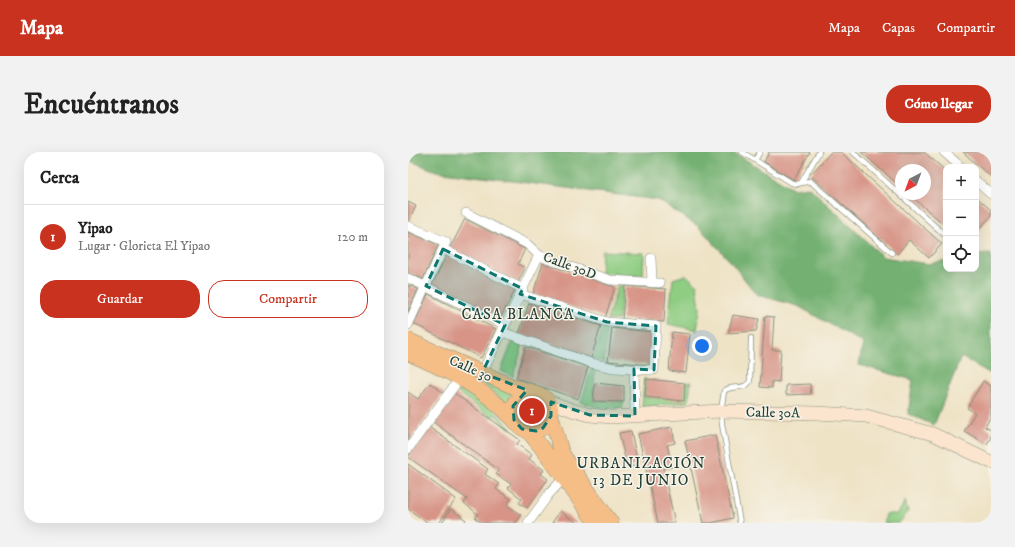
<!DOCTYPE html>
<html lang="es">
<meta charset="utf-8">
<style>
:root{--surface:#fff;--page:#f2f2f2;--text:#222;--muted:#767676;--line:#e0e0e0;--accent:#c8321e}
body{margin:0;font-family:"IM FELL DW Pica",serif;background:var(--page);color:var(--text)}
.controls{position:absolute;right:12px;top:12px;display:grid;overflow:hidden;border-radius:8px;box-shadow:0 4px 16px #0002}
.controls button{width:36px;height:36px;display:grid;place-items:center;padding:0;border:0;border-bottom:1px solid var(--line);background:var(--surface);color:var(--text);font:20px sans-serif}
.compass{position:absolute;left:487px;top:12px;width:36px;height:36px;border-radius:50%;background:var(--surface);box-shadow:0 4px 16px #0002;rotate:221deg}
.you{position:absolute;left:294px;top:194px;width:14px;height:14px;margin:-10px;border:3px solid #fff;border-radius:50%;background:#1a73e8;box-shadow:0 0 0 6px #1a73e833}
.badge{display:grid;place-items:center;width:26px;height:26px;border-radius:50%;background:var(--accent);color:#fff;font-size:13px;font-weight:700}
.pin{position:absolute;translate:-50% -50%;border:2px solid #fff;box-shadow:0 1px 4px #0006}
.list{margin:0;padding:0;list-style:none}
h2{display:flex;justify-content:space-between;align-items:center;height:52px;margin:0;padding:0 16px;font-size:17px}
h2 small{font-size:13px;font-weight:400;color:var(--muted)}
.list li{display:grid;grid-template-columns:26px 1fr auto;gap:12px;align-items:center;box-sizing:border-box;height:64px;padding:0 16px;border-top:1px solid var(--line)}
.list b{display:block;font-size:15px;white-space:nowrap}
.list p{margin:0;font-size:13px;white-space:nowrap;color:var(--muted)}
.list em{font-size:13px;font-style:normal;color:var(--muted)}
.actions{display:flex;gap:8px;padding:12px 16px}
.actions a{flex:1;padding:9px 0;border:1px solid var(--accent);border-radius:16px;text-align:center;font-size:14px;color:var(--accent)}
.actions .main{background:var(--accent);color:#fff}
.icon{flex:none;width:22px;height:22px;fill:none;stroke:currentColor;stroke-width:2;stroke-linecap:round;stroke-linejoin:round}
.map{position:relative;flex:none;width:583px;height:371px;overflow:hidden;border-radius:16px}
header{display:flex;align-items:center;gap:24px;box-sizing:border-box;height:56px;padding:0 20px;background:var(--accent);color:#fff}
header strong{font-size:19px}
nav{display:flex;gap:22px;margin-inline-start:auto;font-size:14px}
.intro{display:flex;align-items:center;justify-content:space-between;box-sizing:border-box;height:96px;padding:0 24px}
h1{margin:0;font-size:28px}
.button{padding:10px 18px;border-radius:16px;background:var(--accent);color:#fff;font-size:14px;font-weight:700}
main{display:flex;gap:24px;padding:0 24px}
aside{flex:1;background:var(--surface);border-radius:16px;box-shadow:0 4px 16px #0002}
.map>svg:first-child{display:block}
</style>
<header>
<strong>Mapa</strong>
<nav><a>Mapa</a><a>Capas</a><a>Compartir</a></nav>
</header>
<div class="intro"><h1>Encuéntranos</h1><a class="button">Cómo llegar</a></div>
<main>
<aside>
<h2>Cerca<small></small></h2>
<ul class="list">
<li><span class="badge">1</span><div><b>Yipao</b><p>Lugar · Glorieta El Yipao</p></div><em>120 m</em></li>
</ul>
<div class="actions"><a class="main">Guardar</a><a>Compartir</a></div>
</aside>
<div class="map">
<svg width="583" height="371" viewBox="0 0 583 371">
<rect width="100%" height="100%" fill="#f7f3e8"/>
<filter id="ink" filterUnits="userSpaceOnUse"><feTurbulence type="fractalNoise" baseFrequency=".025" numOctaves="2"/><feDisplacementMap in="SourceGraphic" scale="8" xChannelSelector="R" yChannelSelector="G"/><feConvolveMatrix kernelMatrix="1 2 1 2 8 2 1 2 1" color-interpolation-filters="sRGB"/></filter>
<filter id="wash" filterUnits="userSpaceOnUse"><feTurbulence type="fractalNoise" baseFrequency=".012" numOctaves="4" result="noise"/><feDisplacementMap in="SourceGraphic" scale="16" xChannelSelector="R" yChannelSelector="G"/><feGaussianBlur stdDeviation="0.9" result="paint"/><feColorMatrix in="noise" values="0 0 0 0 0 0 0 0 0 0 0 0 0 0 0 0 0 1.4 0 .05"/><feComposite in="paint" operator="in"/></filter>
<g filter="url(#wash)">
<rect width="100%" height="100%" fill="#efe3c6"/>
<path fill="#8fcd83" stroke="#57855c" d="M194,99L236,101L235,124L193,121Z
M278,123L289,133L292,157L289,178L260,172L265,127Z
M210,133L215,134L211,168H199Z
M196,172L199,173L196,210L185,207Z
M105,188L115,193L105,225L93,219Z
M184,215H187L185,249L216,250L214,256H192L173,250Z
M236,226L238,227L237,245L275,248L277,231L283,230L280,250L234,255Z
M69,227L104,241L99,250L98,251Z
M54,236C74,244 89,261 103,276L102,277L87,263L83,265L49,240Z
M111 260a13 13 0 1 1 26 0a13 13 0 1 1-26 0Z
M497,349L500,360L491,371H476L478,362H490Z"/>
<path fill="#73b071" stroke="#497652" d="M0,0H325L386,37L401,35L475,105L520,112L538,109V117H568V103L583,102V222L553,205L526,273L500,262L505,228L451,213L455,191L390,154L349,143L322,109L290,74L250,48L28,19L0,8Z"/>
<g id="blocks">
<path fill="#d79487" d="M361,0H402L386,28L356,10Z
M423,0H433L534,92L521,106L501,88L489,102L402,23Z
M453,0H516L538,19V74L501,42H517V18H493V35Z
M555,0H583V25L568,12Z
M568,45L583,58V64L568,81Z
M0,50L8,54L0,71Z
M57,67L117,97L110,112L117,116L110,130L42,96Z
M0,80L30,93L15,127L0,121Z
M39,103L107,138L92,167L24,133Z
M135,111L207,135L197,166L125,142Z
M0,133L10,137L0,160Z
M217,134L258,137L256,170L214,167Z
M20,142L88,177L73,206L6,172Z
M121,151L193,174L183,206L111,182Z
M325,163L351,167L348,179L320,181Z
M357,164L366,165L364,198H373L371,230L364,229V236L352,235Z
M204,176L245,180L242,213L200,209Z
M264,180L282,182L278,221L261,219Z
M118,195L180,215L170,247L108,226Z
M238,227L277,231L276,249L237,245Z
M575,229L583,234V266H582L577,275L583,278V285L579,292L556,279L567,261L559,256Z
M22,231L36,241L0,291V240L10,247Z
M187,231L216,234V250L185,249Z
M402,232L403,242L378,243V233Z
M46,241L112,288L109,292L124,303L121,307L136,318L133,322L140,327L119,356L111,351L114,347L100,336L103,332L88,322L91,318L25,270Z
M21,275L80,317L77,322L91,332L88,337L103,347L99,353L113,363L108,371H74L67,366L70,362L56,351L59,347L0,305Z
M264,275L267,291L259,293L264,315L255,317L267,371H250L230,282Z
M223,279L230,313L219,315L211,281Z
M307,283L325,366L303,371H295L277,289Z
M0,312L48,347L31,371H20L0,357Z
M43,357L58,368L56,371H34Z
M152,359L159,364L169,371H144Z"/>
</g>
</g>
<g filter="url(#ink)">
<use href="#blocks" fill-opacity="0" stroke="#87907d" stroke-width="1"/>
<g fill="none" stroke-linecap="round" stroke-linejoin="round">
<defs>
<path id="lane" d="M334,0L384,31L389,32L402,29L484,101
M445,0L538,84
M347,8L352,0
M393,31L411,0
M332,371L314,272L313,259L316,239C324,232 337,239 342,229L343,186"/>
<path id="street" d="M536,0L553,15
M568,29L583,42
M58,61L119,92L131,103L139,107L202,128L252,131
M0,74L38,90L0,173
M35,97L115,137
M243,106L244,130
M0,126L97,173
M94,180L183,211L206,216L246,218L248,174L199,170L112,142
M226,217L227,264
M74,221L131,103
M0,297L52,226
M120,371L141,342L155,327"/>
<path id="secondary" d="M140,249L167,259L182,263L203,265L313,259L409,261L458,264L525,282L583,310"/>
<path id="primary" d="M0,188L104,234L128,241
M0,201C41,219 75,235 106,268
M105 260a19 19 0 1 1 38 0a19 19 0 1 1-38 0Z
M143,264L154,302L203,371
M120,279C145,308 166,340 188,371"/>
</defs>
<use href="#lane" stroke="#87907d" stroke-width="6"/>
<use href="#street" stroke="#87907d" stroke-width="10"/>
<use href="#secondary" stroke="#87907d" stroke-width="14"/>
<use href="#primary" stroke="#87907d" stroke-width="16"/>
<use href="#lane" stroke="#fff" stroke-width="4.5"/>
<use href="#street" stroke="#fff" stroke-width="9"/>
<use href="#secondary" stroke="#fbe5cf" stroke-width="13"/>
<use href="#primary" stroke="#f6be87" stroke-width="15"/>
</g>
</g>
<path fill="#0f766e" fill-opacity="0.2" stroke="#0f766e" stroke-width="3" stroke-dasharray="8 5" stroke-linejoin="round" d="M35,97L115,137L112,142L199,170L248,174L246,218L226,217L227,264L182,263L143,250V264L135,276L128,279L114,277L106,268L105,254L119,238L74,221L97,173L18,134Z"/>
<g text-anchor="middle" stroke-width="3" stroke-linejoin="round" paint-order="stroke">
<g font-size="14" fill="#1f3d34" stroke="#f7f3e8">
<text transform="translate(162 113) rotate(20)" y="5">Calle 30D</text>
<text transform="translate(63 216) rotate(24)" y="5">Calle 30</text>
<text transform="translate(365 260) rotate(1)" y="5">Calle 30A</text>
</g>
<g font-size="15" letter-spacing="1" fill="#1f3d34" stroke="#f7f3e8">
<text x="110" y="167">CASA BLANCA</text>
<text x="233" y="316">URBANIZACIÓN<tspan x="233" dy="17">13 DE JUNIO</tspan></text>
</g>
</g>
</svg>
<div class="controls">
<button>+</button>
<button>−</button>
<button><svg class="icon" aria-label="locate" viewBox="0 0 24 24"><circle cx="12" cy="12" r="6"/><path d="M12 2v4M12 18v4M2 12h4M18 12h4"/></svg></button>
</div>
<svg class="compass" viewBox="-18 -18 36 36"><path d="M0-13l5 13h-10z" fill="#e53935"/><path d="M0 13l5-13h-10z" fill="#767676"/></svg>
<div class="you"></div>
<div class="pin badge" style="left:124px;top:259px">1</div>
</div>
</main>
